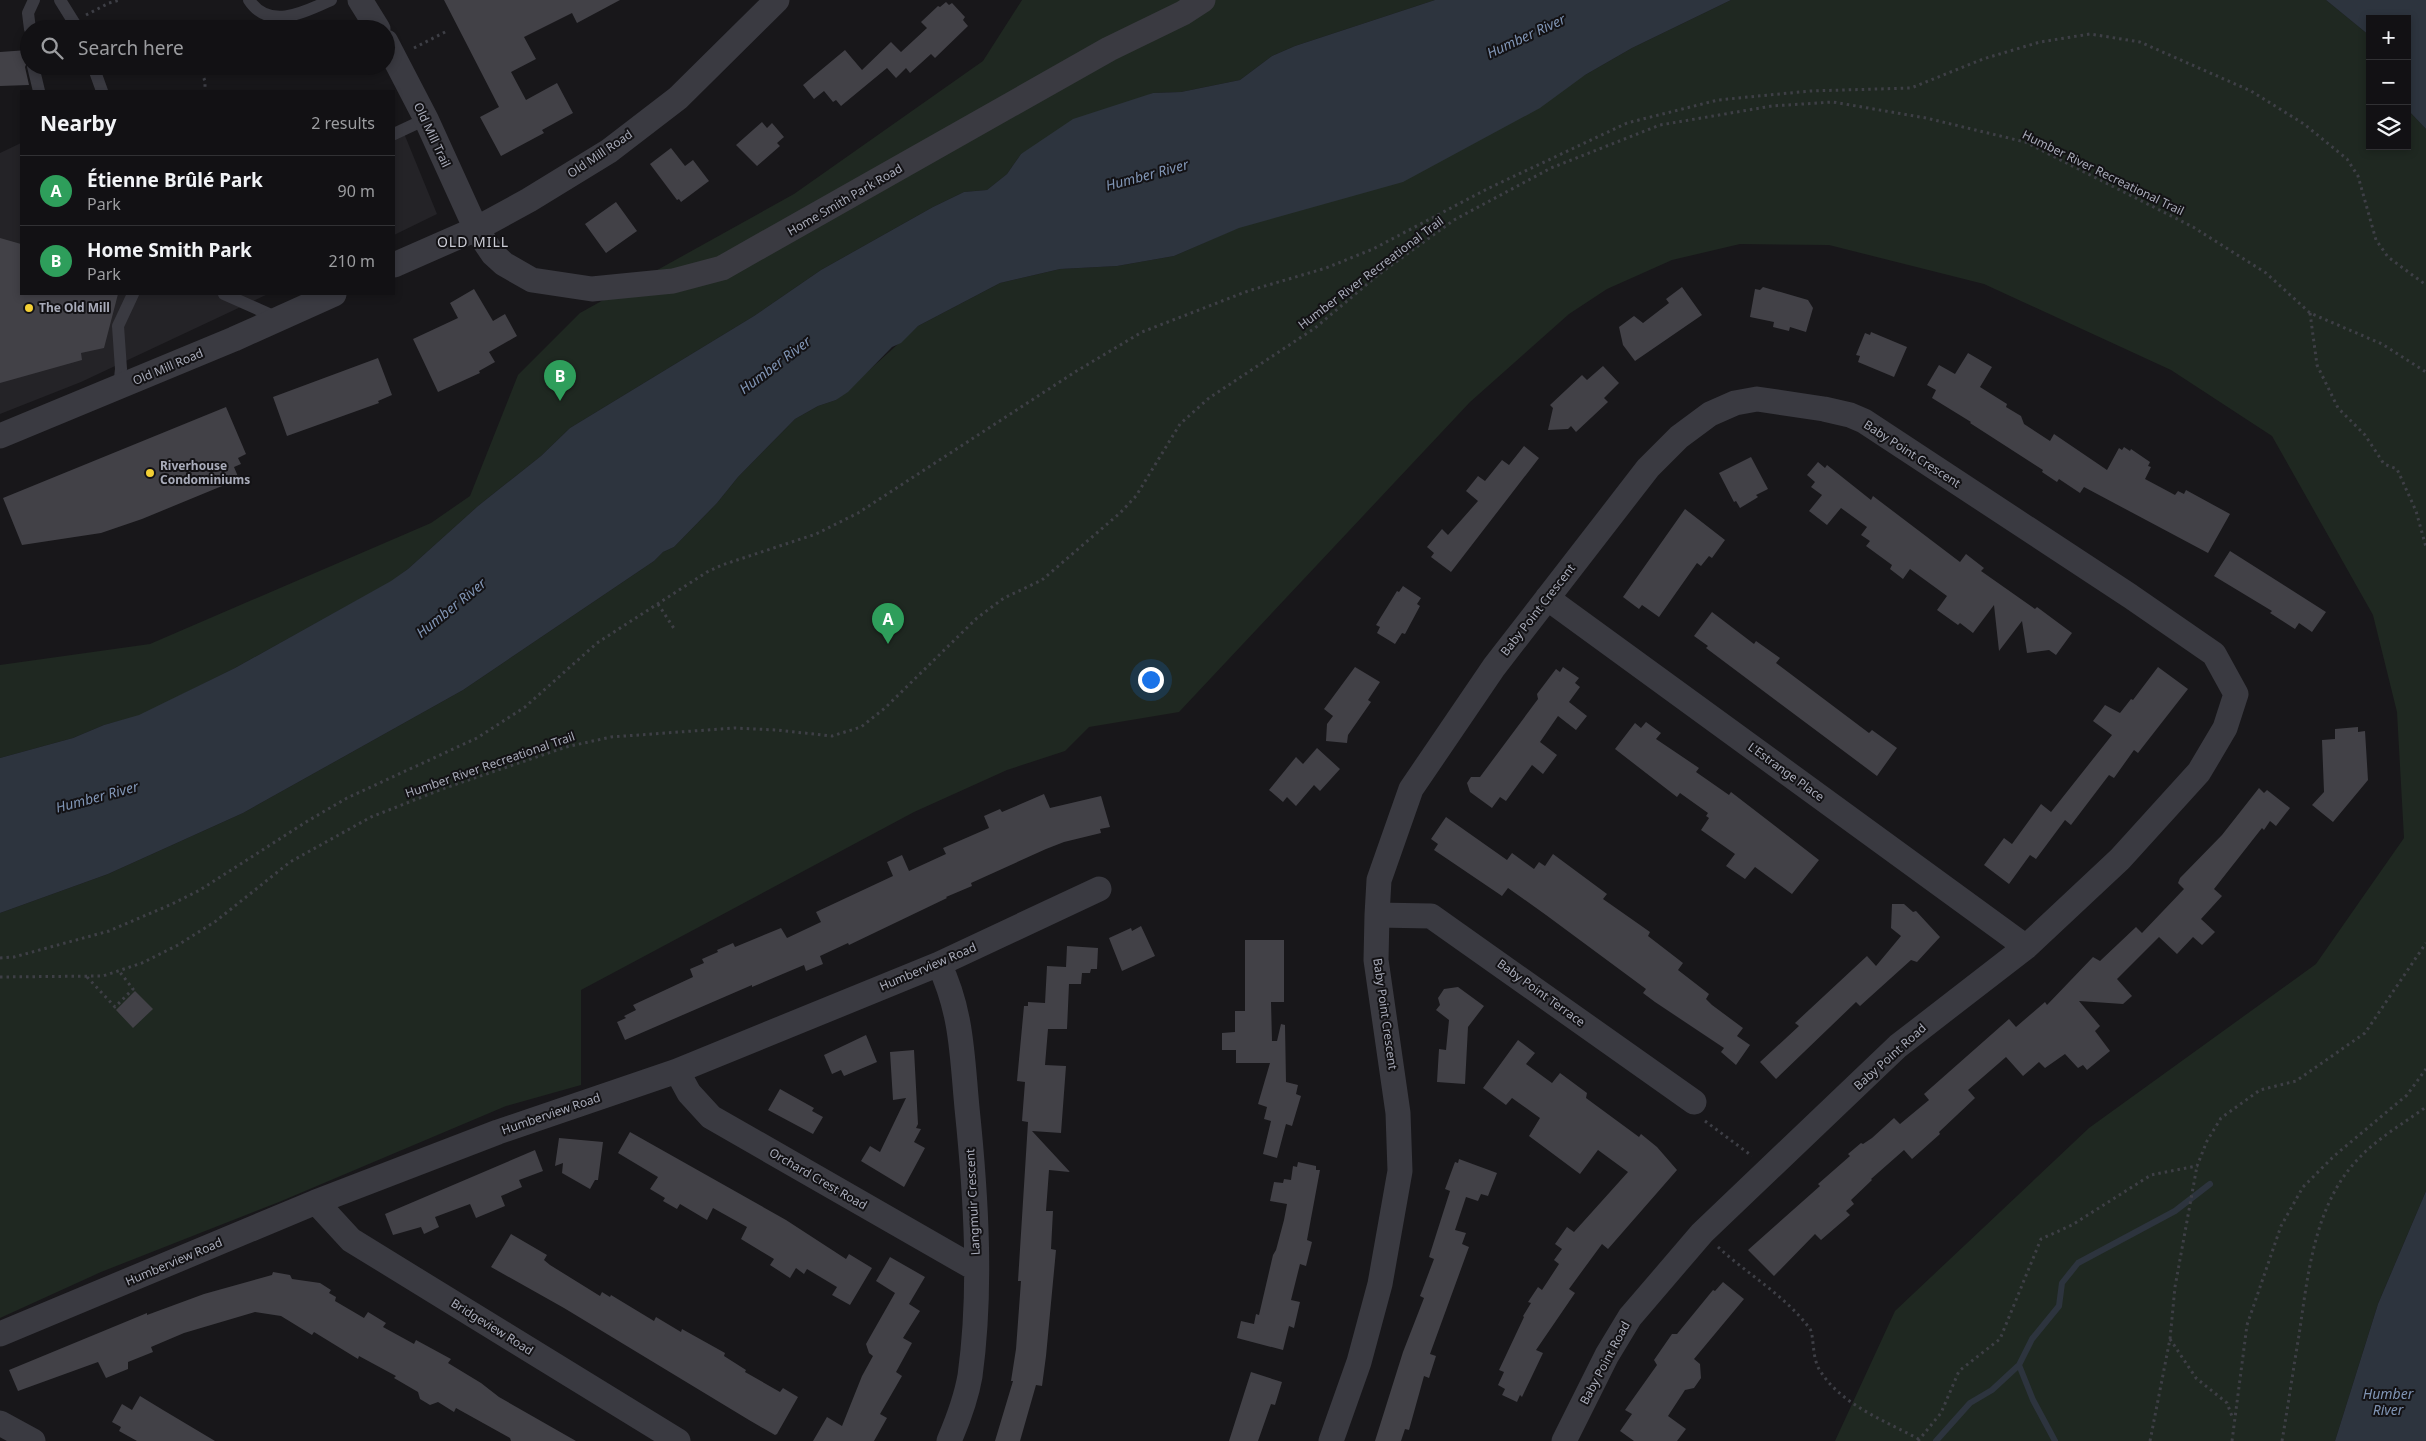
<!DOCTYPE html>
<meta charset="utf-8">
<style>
:root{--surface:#121114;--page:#1f1f22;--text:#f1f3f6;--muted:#9c9da0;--line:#313134;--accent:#0b8043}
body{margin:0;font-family:"Noto Sans",sans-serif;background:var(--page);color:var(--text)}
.controls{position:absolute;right:15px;top:15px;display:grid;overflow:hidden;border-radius:0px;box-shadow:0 2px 8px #0003}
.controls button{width:45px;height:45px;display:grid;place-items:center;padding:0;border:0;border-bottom:1px solid var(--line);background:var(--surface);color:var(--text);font:25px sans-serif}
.you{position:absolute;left:1150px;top:679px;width:18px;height:18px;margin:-12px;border:4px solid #fff;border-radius:50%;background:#1a73e8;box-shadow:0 0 0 8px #1a73e833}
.badge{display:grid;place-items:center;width:32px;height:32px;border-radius:50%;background:var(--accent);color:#fff;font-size:16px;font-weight:700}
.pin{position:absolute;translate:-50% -41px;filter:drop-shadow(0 1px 2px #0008)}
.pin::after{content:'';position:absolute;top:26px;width:18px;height:15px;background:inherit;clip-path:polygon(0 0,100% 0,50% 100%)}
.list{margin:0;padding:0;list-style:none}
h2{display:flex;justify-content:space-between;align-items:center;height:65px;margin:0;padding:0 20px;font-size:21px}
h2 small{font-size:16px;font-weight:400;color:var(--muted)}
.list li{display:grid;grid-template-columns:32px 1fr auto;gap:15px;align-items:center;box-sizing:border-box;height:70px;padding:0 20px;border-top:1px solid var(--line)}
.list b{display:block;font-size:19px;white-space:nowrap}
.list p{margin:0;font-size:16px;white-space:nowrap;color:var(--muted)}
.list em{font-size:16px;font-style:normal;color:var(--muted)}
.icon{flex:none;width:28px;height:28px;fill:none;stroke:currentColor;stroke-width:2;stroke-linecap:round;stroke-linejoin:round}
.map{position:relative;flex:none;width:2426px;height:1441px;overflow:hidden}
.search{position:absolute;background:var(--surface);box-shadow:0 2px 8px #0003;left:20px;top:20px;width:375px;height:55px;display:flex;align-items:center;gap:12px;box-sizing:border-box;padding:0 18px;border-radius:28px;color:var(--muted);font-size:19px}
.panel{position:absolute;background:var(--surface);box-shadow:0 2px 8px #0003;left:20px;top:90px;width:375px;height:205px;border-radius:0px}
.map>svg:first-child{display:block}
</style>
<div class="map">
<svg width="2426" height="1441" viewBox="0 0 2426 1441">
<rect width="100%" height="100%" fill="#18171a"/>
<path fill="#242327" d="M401,126L437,214L394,235V129Z
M21,143V294H268L81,382L0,414V153Z"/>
<path fill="#1f2821" d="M1022,0H1435L1295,46L1272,56L1240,80L1181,92L1153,93L1021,154L1007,174L987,190L964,192L933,207L821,270L754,316L570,428L541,456L478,506L408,569L392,581L235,668L139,716L104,725L73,738L0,758V665L150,644L431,523L470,496L518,375L580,313L794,194L983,61Z
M1731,0H2326L2370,36V146H2407V109L2426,129V1191L2378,1304L2335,1441H1835L1895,1311L2089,1128L2316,964L2404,838L2397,712L2373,615L2272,436L2171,370L1984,284L1829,245L1740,244L1672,260L1607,289L1569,314L1470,402L1179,712L1089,727L1065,751L1007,770L914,812L581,990V1085L506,1106L279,1202L101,1272L0,1318V913L108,874L243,813L463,690L654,561L663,552L674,547L717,503L738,477L795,419L818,406L836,400L918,326L1000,283L1060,269L1117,266L1174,256L1585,75L1632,48Z"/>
<path fill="#2d343e" d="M1435,0H1731L1632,48L1585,75L1540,108L1403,182L1239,228L1174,256L1117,266L1060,269L1000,283L918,326L901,343L892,347L848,392L836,400L818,406L795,419L738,477L717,503L674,547L663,552L654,561L463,690L243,813L108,874L0,913V758L73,738L104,725L139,715L235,668L391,581L408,569L478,506L541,456L570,428L754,316L821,270L933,207L964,192L987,190L1007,174L1021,154L1073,119L1153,93L1181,92L1240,80L1272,56L1295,46Z
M2326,0H2426V129L2407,109V19H2370V36Z
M2426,1191V1441H2335L2378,1304Z"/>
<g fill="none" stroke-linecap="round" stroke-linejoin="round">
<path stroke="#2d343e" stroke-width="6" d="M2019,1365L2033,1400L2055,1441
M1936,1441L1970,1403L1992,1390L2019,1365L2032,1339L2059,1306L2062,1283L2078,1263L2175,1211L2210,1184"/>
</g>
<path fill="#424147" d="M444,0H620L577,23L572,13L524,37L536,59L511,72L526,100L557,83L573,113L542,130L544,133L501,156L480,117L499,107Z
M946,2L949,5L952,3L965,17L963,20L968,26L935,58L931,54L910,73L906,68L896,78L887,68L841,106L836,100L833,102L824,91L814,99L803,85L845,50L862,70L891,42L901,52L927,28L921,22L938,6L940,7Z
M28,50V60L25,67L29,85L0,86V52Z
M762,122L767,128L772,123L784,137L777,143L780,146L757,166L736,145Z
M671,148L685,166L693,160L709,181L681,202L679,199L677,200L650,164Z
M616,202L637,231L606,253L585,224Z
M0,238L21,244V294H118L104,348L81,353L82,360L0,383Z
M1682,287L1702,315L1635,361L1623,345L1619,327L1634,316L1643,323L1669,303L1666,299Z
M1763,287L1808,300L1813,308L1806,332L1790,327L1789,331L1773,327L1774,322L1750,317L1755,289L1760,290Z
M474,289L493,321L505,314L517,336L489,352L495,362L479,371L480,373L438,392L413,339L458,318L450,303Z
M1871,332L1907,347L1894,377L1858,362L1860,356L1856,355L1865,333L1870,335Z
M1968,353L1992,367L1980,387L2007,404L2006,407L2021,416L2024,424L2050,441L2054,434L2107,470L2119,448L2122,450L2124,447L2130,451L2131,449L2150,462L2148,466L2151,467L2145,479L2175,495L2178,491L2184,494L2186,490L2230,514L2208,553L2084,487L2080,493L2059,479L2057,482L2042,472L2043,470L1970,423L1971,422L1932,398L1936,390L1927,385L1939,365L1955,374Z
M378,358L392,395L378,401L379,403L287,436L273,397Z
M1603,366L1619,383L1604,398L1608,402L1576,432L1571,426L1568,429L1548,430L1553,408L1550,405L1582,375L1587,380Z
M226,407L246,454L238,458L241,464L234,467L239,479L142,519L101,533L22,545L3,498Z
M1524,446L1539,458L1451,572L1431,557L1434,553L1427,547L1442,529L1448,535L1478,501L1466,491L1478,476L1485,481L1502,460L1509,465Z
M1751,457L1768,489L1756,495L1758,497L1755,499L1740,508L1736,501L1734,502L1719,473Z
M1818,462L1825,468L1827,465L1871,500L1873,496L1960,562L1966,554L1984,568L1981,571L2035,609L2037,607L2072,633L2056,655L2049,650L2027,653L2022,621L1999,651L1994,605L1973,633L1960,623L1958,625L1937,610L1947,596L1910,569L1903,579L1890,569L1892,565L1866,546L1870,541L1861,535L1867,527L1841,508L1827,525L1809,511L1822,495L1811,487L1815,482L1807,475Z
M1685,509L1725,540L1712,558L1709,556L1701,566L1697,563L1659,617L1642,605L1639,609L1623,597Z
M2230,551L2326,612L2312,632L2299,623L2295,629L2270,613L2272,611L2214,576Z
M1403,586L1421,598L1417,604L1420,606L1405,634L1402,633L1395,644L1377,633L1380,627L1376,625L1397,591L1399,592Z
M1712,612L1754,644L1756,641L1780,658L1776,663L1869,733L1872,730L1897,748L1877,776L1706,648L1708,646L1694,636Z
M1355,667L1380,682L1368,700L1371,702L1348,735L1347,743L1326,741L1327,724L1333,716L1324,709Z
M1563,667L1579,678L1575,683L1580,687L1569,702L1587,716L1576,730L1558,716L1540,742L1557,755L1543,774L1532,765L1506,801L1500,797L1492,808L1470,792L1467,783L1471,777H1480L1538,699L1537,694L1556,669L1560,672Z
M2158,667L2188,689L2138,753L2134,750L2114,778L2109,775L2071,825L2065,820L2036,859L2030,855L2009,884L1984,865L2004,838L2012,844L2041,804L2051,812L2112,735L2093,721L2105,705L2120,713L2131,699L2133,700Z
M1646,722L1661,733L1656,739L1699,768L1696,772L1729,795L1731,792L1819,860L1792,894L1755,867L1745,879L1726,866L1735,854L1701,830L1709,818L1706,816L1708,813L1680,793L1677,797L1615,749L1635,723L1641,728Z
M2358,727V732L2365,731L2368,780L2333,822L2312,805L2324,792L2322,740L2335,739V729Z
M1317,748L1340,769L1320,791L1314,785L1296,806L1287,797L1283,802L1269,790L1296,757L1303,764Z
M2259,788L2264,793L2267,790L2290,808L2276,826L2270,821L2264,830L2262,828L2214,889L2222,896L2201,919L2215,932L2202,945L2193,937L2177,954L2159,937L2117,979L2132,996L2123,1004L2079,1001L2100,1026L2095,1031L2110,1051L2087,1070L2083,1065L2078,1068L2065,1054L2045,1068L2039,1062L2023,1076L2006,1057L1968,1090L1975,1098L1939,1132L1940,1134L1912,1159L1904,1150L1871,1179L1872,1180L1851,1200L1854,1204L1846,1211L1850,1215L1821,1240L1815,1234L1774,1276L1748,1250L1820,1186L1818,1184L1850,1156L1848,1154L1861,1143L1863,1144L1872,1138L1894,1118L1900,1124L1929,1100L1924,1094L2009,1019L2016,1027L2045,1002L2047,1005L2093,957L2100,961L2136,927L2142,933L2184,889L2178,883L2180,878L2222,835Z
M1044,794L1050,808L1101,796L1110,827L1100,829L1101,833L1064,842L1046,849L971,883L972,886L946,897L947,898L849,945L848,943L820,956L823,964L806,971L804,965L752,987V985L625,1040L617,1022L626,1018L624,1016L636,1010L633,1005L693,977L690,969L704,963L702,959L718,952L717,950L733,943L735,947L781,928L787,938L821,922L816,912L893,876L887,862L902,855L909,871L946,854L943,848L989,828L984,816L1000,809L1002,812Z
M1446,817L1507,860L1512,853L1534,869L1539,862L1545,866L1553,854L1607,894L1603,899L1650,932L1648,936L1683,963L1678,970L1709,994L1706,999L1712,1005L1743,1028L1737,1036L1750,1045L1736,1065L1721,1052L1724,1048L1655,1002L1643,993L1646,989L1546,915L1508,888L1502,896L1434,850L1438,844L1431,839Z
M1892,904H1904L1913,912L1916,911L1940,937L1917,962L1911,960L1860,1006L1856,1002L1776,1079L1760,1062L1799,1026L1795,1023L1867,956L1876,966L1901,936L1891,928Z
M1141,926L1155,956L1122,971L1109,938L1131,928L1132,931Z
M1245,940H1284V1002H1271L1272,1041H1277L1281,1024L1285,1025L1286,1082L1298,1085L1296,1094L1301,1096L1292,1126L1286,1124L1277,1158L1263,1154L1271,1121L1264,1119L1267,1107L1258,1104L1270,1063H1236V1050H1222V1033L1235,1032V1011H1245Z
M1067,946L1098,948L1097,969H1091L1090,973H1082L1081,984H1069L1067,1029H1048L1045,1065L1066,1066L1061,1133L1032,1131L1070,1172L1049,1170L1046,1211H1053L1051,1249L1056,1250L1046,1356L1042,1386L1036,1385L1020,1441H995L1013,1381H1011L1016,1349L1021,1281H1018L1028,1122L1022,1121L1025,1082L1017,1081L1024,1006H1028V1002L1045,1003L1047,966L1066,967Z
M1458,987L1484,1006L1468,1027L1465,1084L1437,1082L1439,1049L1446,1050L1449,1020L1436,1010L1440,1005L1438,998L1444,989Z
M135,991L153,1009L133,1028L116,1010Z
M866,1035L877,1062L844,1076L841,1070L832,1074L824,1055Z
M1518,1040L1535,1053L1526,1064L1552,1083L1560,1073L1587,1093L1586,1098L1639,1137L1641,1134L1657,1147L1677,1170L1608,1249L1602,1244L1569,1289L1575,1293L1536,1350L1543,1353L1522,1397L1520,1395L1517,1402L1502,1395L1505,1389L1498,1385L1504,1372L1499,1370L1524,1317L1523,1316L1531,1303L1528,1302L1538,1287L1542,1290L1559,1264L1554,1260L1562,1249L1555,1244L1567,1227L1574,1232L1628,1172L1598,1150L1580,1174L1529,1136L1540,1118L1512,1098L1506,1105L1483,1088Z
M914,1050L918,1124L916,1128L921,1129L914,1142L925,1148L904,1187L861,1161L870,1146L880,1152L906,1098L893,1100L890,1052Z
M780,1089L814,1108L812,1111L823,1117L813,1134L768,1110Z
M630,1132L786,1220L846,1259L849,1254L872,1268L850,1305L832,1295L837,1287L807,1269L804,1274L796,1268L790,1278L770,1265L774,1259L741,1239L747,1227L713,1208L707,1220L680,1204L677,1209L663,1201L665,1198L650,1189L658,1177L618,1153Z
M559,1138L603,1142L598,1180H595L590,1189L562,1173L563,1163L555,1166Z
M535,1150L543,1171L519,1180L522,1187L501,1196L505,1206L476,1218L470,1204L435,1217L439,1227L424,1234L421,1227L393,1235L385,1214Z
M1459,1159L1497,1173L1488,1196L1481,1194L1478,1201L1466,1197L1455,1230L1466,1233L1462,1244L1469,1247L1430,1354L1436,1356L1429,1378L1424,1376L1409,1430L1405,1429L1401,1441H1375L1403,1352L1424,1298L1420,1296L1434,1259L1429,1257L1450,1191L1445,1189L1455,1162L1458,1163Z
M1298,1162L1316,1166V1170H1320L1307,1240L1312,1242L1306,1266L1300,1264L1291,1300L1300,1302L1294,1328L1289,1326L1283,1350L1237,1338L1241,1321L1254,1324L1256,1314L1259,1315L1273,1255L1276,1250L1284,1220L1287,1204L1270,1201L1274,1182L1283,1183L1284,1179L1291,1180L1293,1166L1297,1167Z
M511,1234L547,1255L544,1260L550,1265L600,1296L602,1292L610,1297L611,1295L654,1321L656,1317L681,1332L682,1329L725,1353L724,1356L746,1370L745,1372L780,1392L783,1388L798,1397L777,1434L775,1435L749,1420L564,1308L491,1267Z
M890,1257L925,1277L909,1304L920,1311L903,1338L912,1343L896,1372L902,1376L880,1414L887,1418L874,1441H813L827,1417L842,1426L862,1376L873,1356L869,1353L866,1344L895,1293L876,1281Z
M273,1272L290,1275L292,1279L320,1283L331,1290L329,1293L336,1297L335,1301L364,1318L368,1312L386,1323L383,1327L414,1344L416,1340L451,1359L448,1363L481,1383L499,1397L576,1441H511L510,1438L456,1408L454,1412L438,1402L430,1405L420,1399L418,1392L394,1378L396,1376L359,1356L358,1359L314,1332L312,1335L281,1316L255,1312L184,1333L151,1347L153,1352L128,1362V1369L106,1378L98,1362L18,1391L9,1370L147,1313V1315L204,1294L272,1275Z
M1723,1282L1744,1299L1694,1359L1700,1364L1701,1378L1694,1388L1685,1390L1668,1416L1686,1429L1677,1441H1634L1620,1431L1632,1414L1625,1410L1657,1365L1654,1360L1672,1334H1677L1713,1290L1715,1291Z
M1251,1372L1282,1382L1275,1405L1271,1404L1258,1441H1229Z
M140,1396L163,1410L215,1441H137L119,1431L121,1427L112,1422L122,1404L132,1410Z"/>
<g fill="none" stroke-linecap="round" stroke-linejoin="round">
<path stroke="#3e3f46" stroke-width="3" stroke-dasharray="2.5 4" stroke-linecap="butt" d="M86,15L109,3L120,0
M414,48L447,31
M199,66L205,81V91
M51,71L77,69
M2310,313L2317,365L2338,408L2365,435L2384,464L2397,469L2416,511L2426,547
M658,604L675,630
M0,958L14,957L109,931L172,904L200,890L306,822L347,798L477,738L525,707L597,643L707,572L722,565L816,534L858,513L1075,372L1142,332L1248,291L1326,268L1373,249L1487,189L1627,123L1718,100L1810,91L1911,88L1983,59L2040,42L2090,34L2140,42L2251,91L2304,124L2347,159L2358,176L2376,240L2388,257L2426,285
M0,977L103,976L142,963L178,945L216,921L290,862L371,817L445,788L566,747L611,737L734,728L776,730L832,736L861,727L885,708L977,618L1004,598L1042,580L1120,513L1136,496L1180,424L1209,398L1315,328L1378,275L1454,220L1551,168L1660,125L1772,106L1833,102L1926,118L2025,142L2193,227L2266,273L2310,313L2382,344L2426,372
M87,977L115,1007L133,989L119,971
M1705,1121L1752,1156
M1718,1247C1747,1274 1786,1296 1810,1329C1814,1335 1812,1357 1819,1369C1841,1406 1887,1421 1922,1441
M2170,1339L2196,1378L2227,1403L2233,1419
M1918,1441L1941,1413L1959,1371L2000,1339L2041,1239L2072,1225L2151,1175L2197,1166L2207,1141L2221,1118L2260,1090L2296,1081L2365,1033L2426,943
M2150,1441L2170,1339L2175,1287L2197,1166
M2232,1441L2247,1325L2281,1226L2303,1187L2334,1156L2407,1095L2426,1069
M2282,1441C2288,1406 2293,1371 2299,1335C2308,1275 2314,1204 2359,1158C2378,1138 2404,1123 2426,1107"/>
<path stroke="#3a3a41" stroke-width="12" d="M60,0L78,29
M249,0C269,31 305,12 331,0
M30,29L28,13L34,0
M33,66L39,91
M93,66L102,91
M394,134L426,119
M224,294L280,319
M119,388L121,369L118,326L133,294"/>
<path stroke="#3a3a41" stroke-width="25" d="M360,0L378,29
M386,42L426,119L476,229L493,254L504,264L532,280L592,289L673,281L722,268L1109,49L1183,13L1203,0
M394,265L476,229L529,200L609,151L678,98L777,0
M0,436L234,339L334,294
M1547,598L2026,947
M1377,915L1431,916L1694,1102
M939,964C962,1012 962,1055 967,1108C976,1195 982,1289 970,1376C966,1399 958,1420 949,1441
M677,1071L689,1093L711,1117L976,1269
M316,1202L351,1240L678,1441
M0,1334L316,1202L498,1132L677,1071L939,964L1099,889
M0,1423L33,1441
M1331,1441L1359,1362L1380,1284L1400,1171L1398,1113L1376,960L1377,915L1379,880L1411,789L1494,667L1648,468L1679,437L1710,414L1735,403L1757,399L1824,409L1850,415L1864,421L2130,596L2214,654L2236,694L2225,728L2199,772L2120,859L2026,947L1898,1046L1702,1233L1630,1317L1607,1355L1564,1441"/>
</g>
<g fill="#f4d035" stroke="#131215" stroke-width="2">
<circle cx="29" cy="308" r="5"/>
<circle cx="150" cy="473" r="5"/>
</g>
<g text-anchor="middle" stroke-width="4" stroke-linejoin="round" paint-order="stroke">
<g font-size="12" fill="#a9acba" stroke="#131215">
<text transform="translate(432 135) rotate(65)" y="4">Old Mill Trail</text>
<text transform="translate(600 154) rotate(-34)" y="4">Old Mill Road</text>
<text transform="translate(2103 173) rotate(26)" y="4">Humber River Recreational Trail</text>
<text transform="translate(845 200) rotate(-30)" y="4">Home Smith Park Road</text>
<text transform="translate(1371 273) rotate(-37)" y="4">Humber River Recreational Trail</text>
<text transform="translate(168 367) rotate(-23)" y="4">Old Mill Road</text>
<text transform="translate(1912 454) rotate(33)" y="4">Baby Point Crescent</text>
<text transform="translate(1538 610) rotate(-52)" y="4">Baby Point Crescent</text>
<text transform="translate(490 765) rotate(-19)" y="4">Humber River Recreational Trail</text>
<text transform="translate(1786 772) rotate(36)" y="4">L'Estrange Place</text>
<text transform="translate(928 967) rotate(-23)" y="4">Humberview Road</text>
<text transform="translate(1541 993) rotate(36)" y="4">Baby Point Terrace</text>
<text transform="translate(1385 1014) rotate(82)" y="4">Baby Point Crescent</text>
<text transform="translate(1890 1057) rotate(-42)" y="4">Baby Point Road</text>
<text transform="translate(551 1114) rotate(-19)" y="4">Humberview Road</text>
<text transform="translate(818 1179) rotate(30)" y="4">Orchard Crest Road</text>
<text transform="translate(973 1202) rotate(-93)" y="4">Langmuir Crescent</text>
<text transform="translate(174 1262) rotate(-23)" y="4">Humberview Road</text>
<text transform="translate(492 1327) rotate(32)" y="4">Bridgeview Road</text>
<text transform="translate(1605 1363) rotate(-62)" y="4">Baby Point Road</text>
</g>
<g font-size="12" font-weight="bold" fill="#a9acba" stroke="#131215" text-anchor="start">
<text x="39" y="312">The Old Mill</text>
<text x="160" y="470">Riverhouse<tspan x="160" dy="14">Condominiums</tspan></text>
</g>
<g font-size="14" font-style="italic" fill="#8095b5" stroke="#131215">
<text transform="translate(1526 36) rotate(-25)" y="5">Humber River</text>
<text transform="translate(1147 175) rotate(-15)" y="5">Humber River</text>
<text transform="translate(775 365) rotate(-37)" y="5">Humber River</text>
<text transform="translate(451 608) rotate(-39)" y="5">Humber River</text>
<text transform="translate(97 797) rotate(-15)" y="5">Humber River</text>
<text x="2388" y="1399">Humber<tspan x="2388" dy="16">River</tspan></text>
</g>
<g font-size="14" letter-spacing="1" fill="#cbccd5" stroke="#131215">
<text x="473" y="247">OLD MILL</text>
</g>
</g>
</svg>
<div class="controls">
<button>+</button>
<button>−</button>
<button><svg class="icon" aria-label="layers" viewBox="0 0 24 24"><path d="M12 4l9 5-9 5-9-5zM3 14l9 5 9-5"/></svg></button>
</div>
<div class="you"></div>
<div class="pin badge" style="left:888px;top:644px;background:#2e9e5b">A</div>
<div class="pin badge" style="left:560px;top:401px;background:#2e9e5b">B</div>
<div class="search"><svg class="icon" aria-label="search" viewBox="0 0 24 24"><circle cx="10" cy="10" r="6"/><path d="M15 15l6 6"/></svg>Search here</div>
<section class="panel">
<h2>Nearby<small>2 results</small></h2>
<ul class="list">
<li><span class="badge" style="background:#2e9e5b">A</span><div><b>Étienne Brûlé Park</b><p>Park</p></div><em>90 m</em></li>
<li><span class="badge" style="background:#2e9e5b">B</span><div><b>Home Smith Park</b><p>Park</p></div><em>210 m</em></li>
</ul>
</section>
</div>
